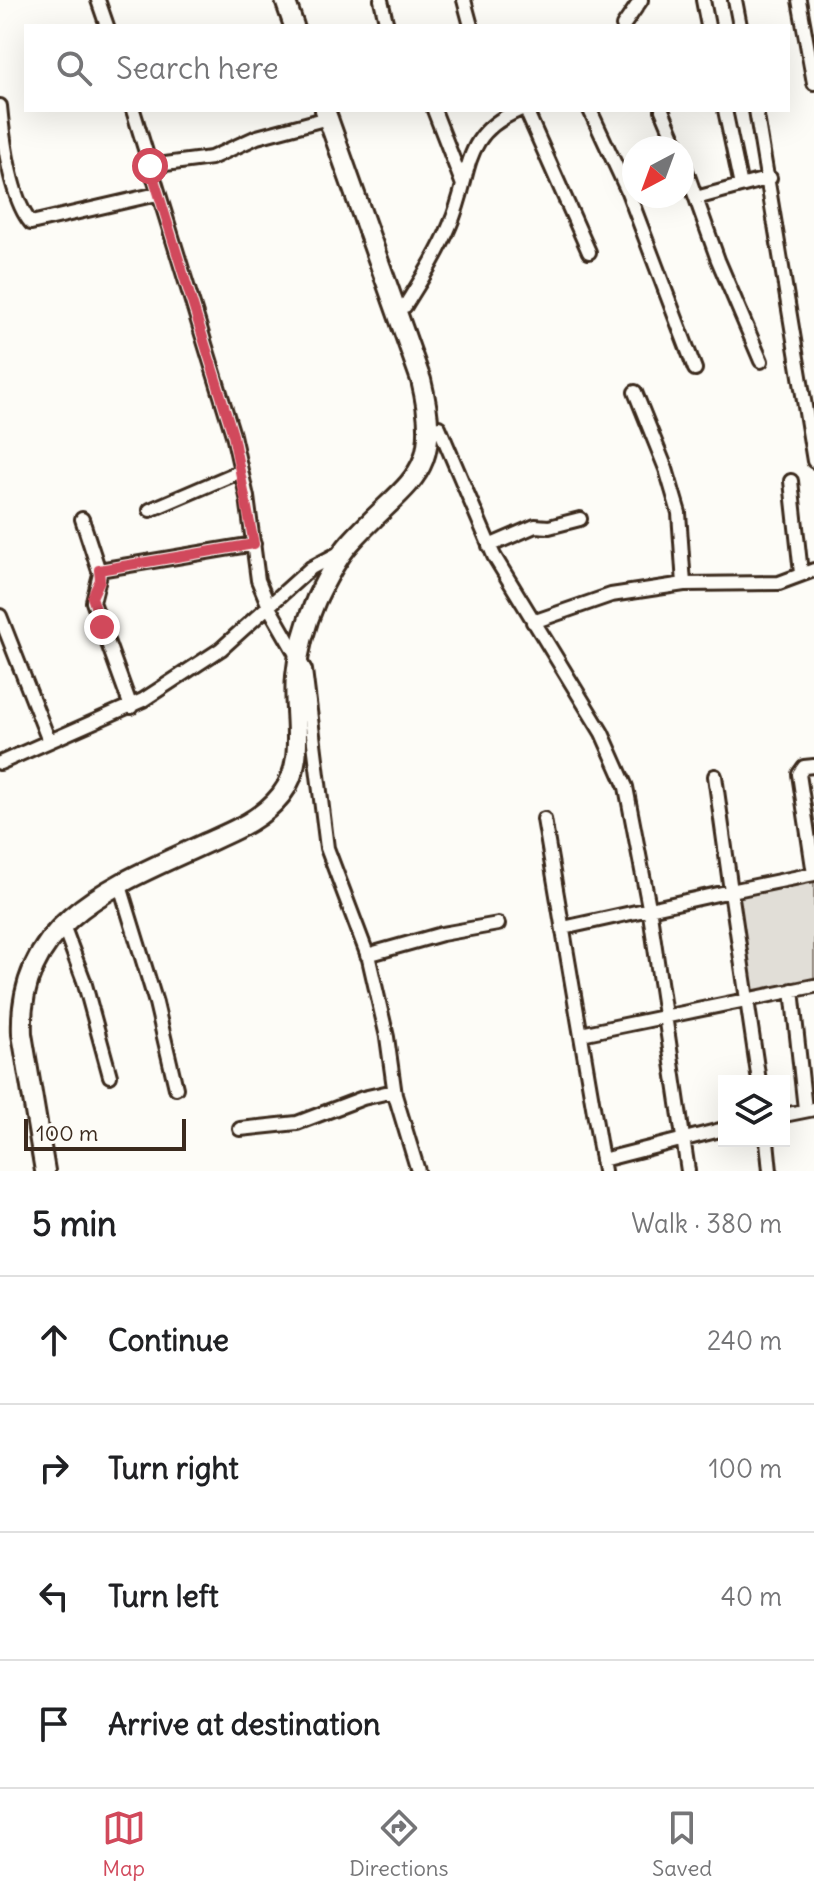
<!DOCTYPE html>
<meta charset="utf-8">
<style>
:root{--surface:#fff;--page:#f2f2f2;--text:#202124;--muted:#757577;--line:#e0e0e0;--accent:#d1495b}
body{margin:0;font-family:Delius,sans-serif;background:var(--page);color:var(--text)}
.controls{position:absolute;right:24px;bottom:24px;display:grid;overflow:hidden;border-radius:0px;box-shadow:0 8px 32px #0002}
.controls button{width:72px;height:72px;display:grid;place-items:center;padding:0;border:0;border-bottom:2px solid var(--line);background:var(--surface);color:var(--text);font:40px sans-serif}
.compass{position:absolute;left:622px;top:136px;width:72px;height:72px;border-radius:50%;background:var(--surface);box-shadow:0 8px 32px #0002;rotate:221deg}
.scale{position:absolute;left:24px;bottom:20px;width:162px;box-sizing:border-box;padding-left:8px;border:4px solid #3b2a1e;border-top:0;font-size:22px;line-height:28px;white-space:nowrap;color:#3b2a1e;-webkit-text-stroke:6px #fdfcf7;paint-order:stroke}
.stop{position:absolute;width:24px;height:24px;margin:-18px;border:6px solid #d1495b;border-radius:50%;background:#fff}
.stop.end{background:#d1495b;border-color:#fff;box-shadow:0 2px 8px #0008}
.list{margin:0;padding:0;list-style:none}
h2{display:flex;justify-content:space-between;align-items:center;height:104px;margin:0;padding:0 32px;font-size:34px}
h2 small{font-size:26px;font-weight:400;color:var(--muted)}
.list li{display:grid;grid-template-columns:52px 1fr auto;gap:24px;align-items:center;box-sizing:border-box;height:128px;padding:0 32px;border-top:2px solid var(--line)}
.list b{display:block;font-size:30px;white-space:nowrap}
.list em{font-size:26px;font-style:normal;color:var(--muted)}
.icon{flex:none;width:44px;height:44px;fill:none;stroke:currentColor;stroke-width:2;stroke-linecap:round;stroke-linejoin:round}
.map{position:relative;flex:none;width:814px;height:1171px;overflow:hidden}
.search{position:absolute;background:var(--surface);box-shadow:0 8px 32px #0002;left:24px;right:24px;top:24px;height:88px;display:flex;align-items:center;gap:20px;box-sizing:border-box;padding:0 28px;border-radius:0px;color:var(--muted);font-size:30px}
.sheet{height:616px;background:var(--surface)}
nav{display:flex;justify-content:space-around;align-items:center;box-sizing:border-box;height:112px;border-top:2px solid var(--line);background:var(--surface);font-size:22px;color:var(--muted)}
nav a{display:grid;justify-items:center;gap:4px}
nav .on{color:var(--accent)}
.map>svg:first-child{display:block}
</style>
<div class="map">
<svg width="814" height="1171" viewBox="0 0 814 1171">
<rect width="100%" height="100%" fill="#fdfcf7"/>
<filter id="ink" filterUnits="userSpaceOnUse"><feTurbulence type="fractalNoise" baseFrequency=".0125" numOctaves="2"/><feDisplacementMap in="SourceGraphic" scale="16" xChannelSelector="R" yChannelSelector="G"/><feConvolveMatrix kernelMatrix="1 2 1 2 8 2 1 2 1" color-interpolation-filters="sRGB"/></filter>
<g filter="url(#ink)">
<path fill="#e1ded7" stroke="#8e847a" stroke-width="2" d="M814,875V983L748,998L734,892Z"/>
<g fill="none" stroke-linecap="round" stroke-linejoin="round">
<defs>
<path id="minor" d="M98,0L107,26
M381,0L387,26
M464,0L471,26
M703,0L708,26
M735,0L740,26
M799,0L814,83
M623,26L641,0
M0,106C3,138 10,198 31,223L157,194
M133,110L233,435L247,497L258,580L270,609L305,670L327,848L369,959L387,1037L395,1095L418,1171
M434,110L463,185
M526,110L589,252
M590,110L628,192L695,369
M662,110L678,148
M725,110L741,186
M756,110L814,461
M682,159L718,260L761,361
M150,166L211,158L257,137L328,118
M696,198L770,178
M405,306C421,280 438,254 450,225C473,173 459,136 519,110
M635,392L666,469L679,513L684,584
M439,427L494,556L602,733L626,787L649,907L688,1171
M791,481L801,573
M150,510L241,471
M82,519L100,574L93,602L131,707
M489,546L535,526L549,527L580,519
M99,570L254,544
M0,616L49,741
M533,622L611,595L684,584L779,583L814,570
M0,763L143,700L221,649L311,568L341,552
M715,776L731,891L814,874
M544,819L604,1171
M814,874L799,774L804,767L814,766
M122,892L156,1003L176,1088
M563,928L731,891L759,1081
M66,933L84,981L110,1076
M367,955L442,934L498,924
M792,990L805,1109
M581,1034L814,986
M784,1115L814,1109
M240,1129L297,1123L363,1098L394,1091
M767,1141L770,1171
M602,1160L724,1129"/>
<path id="secondary" d="M285,0L294,26
M45,1171L22,1034C17,918 120,883 206,843C235,830 261,820 281,795C308,761 292,715 296,676C298,652 306,623 316,600C325,581 336,559 350,543C407,479 445,478 421,380L325,110"/>
</defs>
<use href="#minor" stroke="#3b2a1e" stroke-width="18"/>
<use href="#secondary" stroke="#3b2a1e" stroke-width="24"/>
<use href="#minor" stroke="#fdfcf7" stroke-width="12"/>
<use href="#secondary" stroke="#fdfcf7" stroke-width="18"/>
</g>
</g>
<g fill="none" stroke-linecap="round" stroke-linejoin="round" filter="url(#ink)">
<path stroke="#d1495b" stroke-width="10" d="M102,627L92,597L100,580L99,570L254,544L233,435L150,166"/>
</g>
</svg>
<div class="controls">
<button><svg class="icon" aria-label="layers" viewBox="0 0 24 24"><path d="M12 4l9 5-9 5-9-5zM3 14l9 5 9-5"/></svg></button>
</div>
<svg class="compass" viewBox="-18 -18 36 36"><path d="M0-13l5 13h-10z" fill="#e53935"/><path d="M0 13l5-13h-10z" fill="#757577"/></svg>
<div class="scale">100 m</div>
<div class="stop" style="left:150px;top:166px"></div>
<div class="stop end" style="left:102px;top:627px"></div>
<div class="search"><svg class="icon" aria-label="search" viewBox="0 0 24 24"><circle cx="10" cy="10" r="6"/><path d="M15 15l6 6"/></svg>Search here</div>
</div>
<section class="sheet">
<h2>5 min<small>Walk · 380 m</small></h2>
<ul class="list">
<li><svg class="icon" aria-label="ahead" viewBox="0 0 24 24"><path d="M12 20V5M6 11l6-6 6 6"/></svg><div><b>Continue</b></div><em>240 m</em></li>
<li><svg class="icon" aria-label="right" viewBox="0 0 24 24"><path d="M7 20v-9h11M14 6l5 5-5 5"/></svg><div><b>Turn right</b></div><em>100 m</em></li>
<li><svg class="icon" aria-label="left" viewBox="0 0 24 24"><path d="M17 20v-9H6M10 6l-5 5 5 5"/></svg><div><b>Turn left</b></div><em>40 m</em></li>
<li><svg class="icon" aria-label="arrive" viewBox="0 0 24 24"><path d="M6 21V4h12l-3 4 3 4H6"/></svg><div><b>Arrive at destination</b></div></li>
</ul>
</section>
<nav>
<a class="on"><svg class="icon" aria-label="map" viewBox="0 0 24 24"><path d="M3 6l6-2 6 2 6-2v14l-6 2-6-2-6 2zM9 4v14M15 6v14"/></svg>Map</a>
<a><svg class="icon" aria-label="directions" viewBox="0 0 24 24"><path d="M12 3l9 9-9 9-9-9zM9 14v-3h6M13 9l2 2-2 2"/></svg>Directions</a>
<a><svg class="icon" aria-label="saved" viewBox="0 0 24 24"><path d="M7 4h10v16l-5-4-5 4z"/></svg>Saved</a>
</nav>
